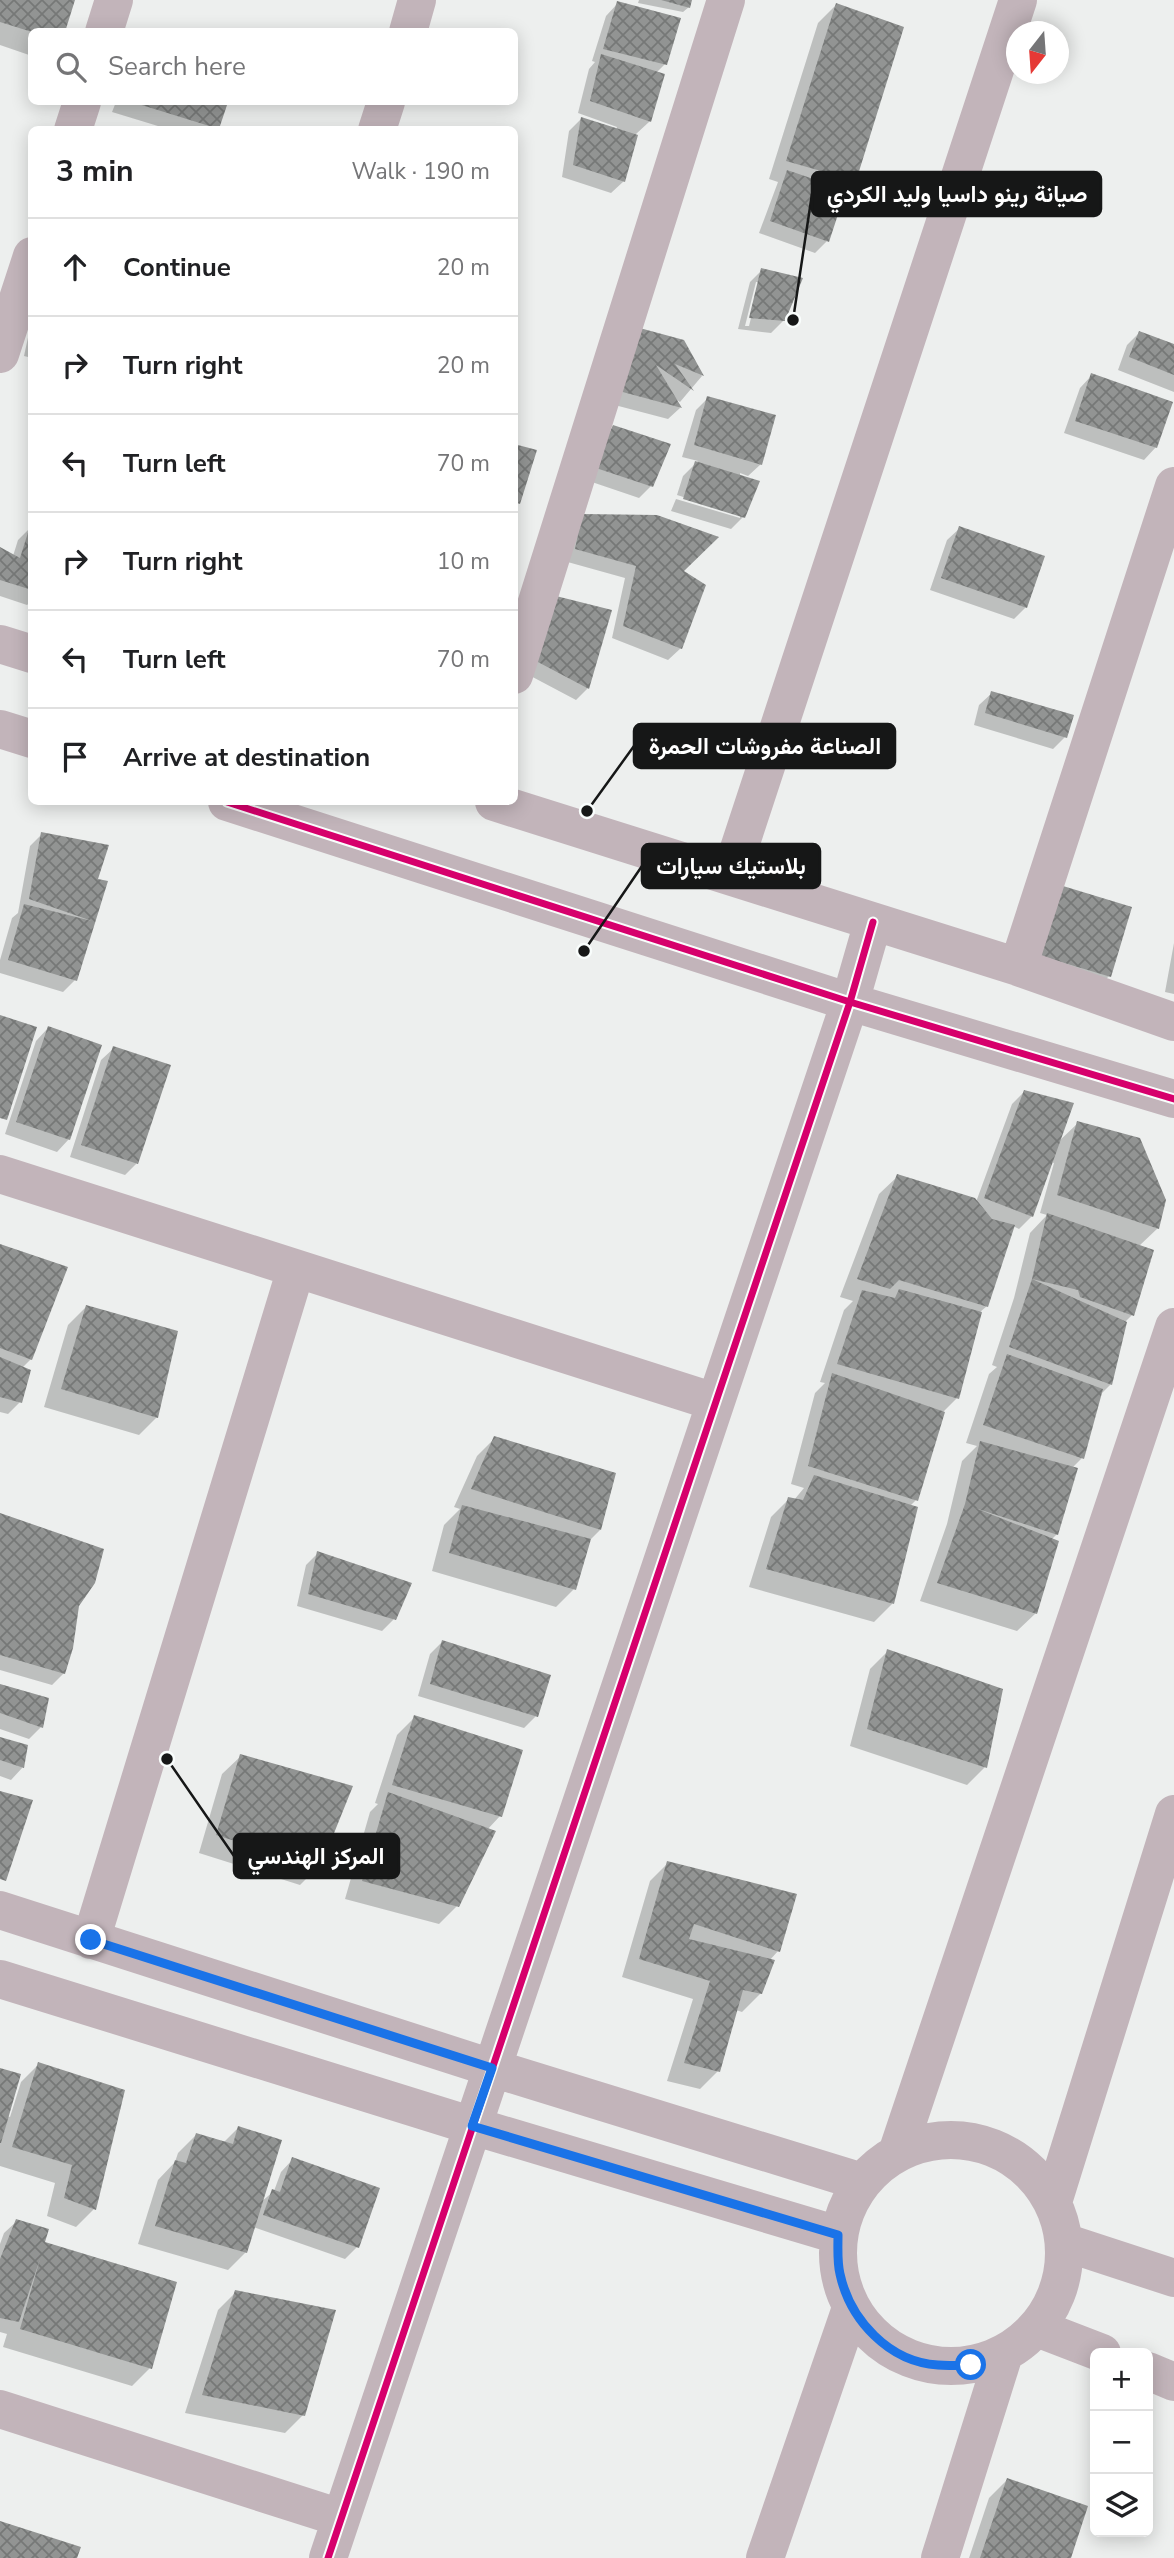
<!DOCTYPE html>
<meta charset="utf-8">
<style>
:root{--surface:#fff;--page:#f2f2f2;--text:#202124;--muted:#757577;--line:#e0e0e0}
body{margin:0;font-family:"Nunito Sans",Vazirmatn,sans-serif;background:var(--page);color:var(--text)}
.controls{position:absolute;right:21px;bottom:21px;display:grid;overflow:hidden;border-radius:10px;box-shadow:0 4px 18px #0003}
.controls button{width:63px;height:63px;display:grid;place-items:center;padding:0;border:0;border-bottom:2px solid var(--line);background:var(--surface);color:var(--text);font:35px sans-serif}
.compass{position:absolute;left:1006px;top:21px;width:63px;height:63px;border-radius:50%;background:var(--surface);box-shadow:0 4px 18px #0003;rotate:197deg}
.stop{position:absolute;width:21px;height:21px;margin:-16px;border:5px solid #1a73e8;border-radius:50%;background:#fff}
.stop.end{background:#1a73e8;border-color:#fff;box-shadow:0 2px 7px #0008}
.list{margin:0;padding:0;list-style:none}
h2{display:flex;justify-content:space-between;align-items:center;height:91px;margin:0;padding:0 28px;font-size:30px}
h2 small{font-size:23px;font-weight:400;color:var(--muted)}
.list li{display:grid;grid-template-columns:46px 1fr auto;gap:21px;align-items:center;box-sizing:border-box;height:98px;padding:0 28px;border-top:2px solid var(--line)}
.list b{display:block;font-size:26px;white-space:nowrap}
.list em{font-size:23px;font-style:normal;color:var(--muted)}
.icon{flex:none;width:38px;height:38px;fill:none;stroke:currentColor;stroke-width:2;stroke-linecap:round;stroke-linejoin:round}
.map{position:relative;flex:none;width:1174px;height:2558px;overflow:hidden}
.search{position:absolute;background:var(--surface);box-shadow:0 4px 18px #0003;left:28px;top:28px;width:490px;height:77px;display:flex;align-items:center;gap:18px;box-sizing:border-box;padding:0 24px;border-radius:10px;color:var(--muted);font-size:26px}
.panel{position:absolute;background:var(--surface);box-shadow:0 4px 18px #0003;left:28px;top:126px;width:490px;height:679px;border-radius:10px}
.map>svg:first-child{display:block}
</style>
<div class="map">
<svg width="1174" height="2558" viewBox="0 0 1174 2558">
<defs>
<pattern id="building-cross-hatch" width="8" height="8" patternUnits="userSpaceOnUse" patternTransform="scale(1.75)"><rect width="8" height="8" fill="#929493"/><path d="M0 0l8 8M0 8l8-8" fill="none" stroke="#767877"/></pattern>
</defs>
<rect width="100%" height="100%" fill="#edefee"/>
<path fill="#0003" fill-rule="evenodd" d="M0,0H73L32,32V56L0,45Z
M639,0H691L689,7L683,12L638,3Z
M618,3L665,64L656,73L663,75L649,122L636,134L624,181L611,193L562,177L569,131L581,119L616,130L617,127L578,113L589,69L595,62L592,61L606,16Z
M836,5L855,180L844,190L827,241L815,253L759,233L778,182L769,179L818,23Z
M116,102H226L216,130H171L112,112Z
M762,270L784,320L771,333L738,329L750,282ZM756,282H760L749,326H745Z
M32,319V358L24,356Z
M1139,333L1174,346V392L1118,370L1127,345Z
M683,341L702,376L680,402L673,397L680,408L668,419L607,403Z
M1092,375L1156,447L1144,460L1064,433L1080,388Z
M708,398L761,464L748,476L740,473L743,517L731,529L671,511L676,499L740,518V515L677,495L683,476L698,461L682,457L696,410Z
M601,439L651,486L639,498L583,479Z
M31,527L32,601L27,605L0,596V549L13,556L18,540Z
M570,528L682,571L681,648L668,660L612,638L625,578L564,561Z
M960,528L1026,607L1014,619L930,590L947,540Z
M545,610L588,688L576,700L525,673Z
M992,693L1065,737L1053,749L974,725L979,705Z
M42,834L96,881L106,883L75,980L63,992L0,973V960L12,918L18,913L30,846Z
M1063,888L1109,976L1097,989L1030,968Z
M1174,943V994L1165,992Z
M48,1028L69,1139L57,1152L5,1134L36,1041Z
M114,1048L137,1163L125,1175L70,1157L101,1060Z
M1024,1092L1057,1143L1078,1123L1158,1228L1139,1246L1132,1315L1125,1322L1111,1384L1099,1396L1082,1458L1072,1468L1057,1534L1051,1540L1036,1613L1017,1631L920,1601L947,1524L962,1461L977,1446L966,1443L989,1374L997,1367L992,1365L1014,1298L1030,1233L1047,1215L1040,1213L1054,1163L1051,1162L1032,1216L1019,1229L1013,1226L987,1306L980,1312L957,1398L943,1412L916,1500L910,1506L916,1508L892,1604L874,1622L749,1587L771,1517L789,1499L794,1500L804,1488L791,1484L815,1393L825,1383L820,1382L844,1310L853,1301L840,1297L879,1194L898,1176L976,1202L1012,1104Z
M0,1246L31,1359L22,1368L20,1402L8,1414L0,1412Z
M86,1307L157,1417L139,1435L44,1407L68,1325Z
M495,1438L600,1530L589,1541L574,1589L556,1607L432,1571L444,1525L460,1509L454,1507L477,1456Z
M0,1515L77,1605L64,1673L52,1685L0,1670Z
M318,1553L394,1619L382,1631L297,1606L306,1565Z
M442,1642L536,1716L524,1728L418,1696L430,1654Z
M888,1651L985,1767L967,1785L850,1746L870,1669Z
M0,1686L41,1727L29,1739L0,1729Z
M415,1717L500,1816L487,1830L457,1906L439,1924L345,1899L370,1812L378,1804L375,1803L397,1735Z
M0,1739L23,1767L11,1780L0,1776Z
M241,1756L318,1867L300,1885L199,1853L222,1774Z
M668,1863L794,1895L778,1951L769,1961L761,1993L742,2012L736,2010L718,2071L700,2089L667,2081L693,1999L622,1977L650,1881Z
M39,2064L123,2091L94,2209L76,2227L47,2216L55,2183L0,2166V2070L7,2116L10,2117L21,2082Z
M238,2128L261,2202L274,2191L281,2172L293,2159L357,2247L345,2259L253,2227L246,2252L228,2270L138,2244L158,2180L175,2162L178,2153L196,2135L223,2143Z
M17,2221L43,2243L150,2368L132,2386L3,2347L7,2334L0,2332V2244L4,2233Z
M236,2292L303,2415L285,2433L185,2413L218,2310Z
M1007,2480L1069,2558H969L989,2498Z"/>
<path fill="url(#building-cross-hatch)" d="M0,0H75L65,32H32L0,22Z
M661,0H692L690,8Z
M617,1L681,18L667,65L603,49Z
M836,3L904,27L856,181L786,161Z
M601,54L665,74L651,122L590,101Z
M132,102H228L219,129Z
M581,117L638,135L625,182L573,165Z
M787,170L846,190L829,242L770,221Z
M761,268L803,278L785,321L749,318Z
M636,327L684,340L704,376L675,364L694,391L656,365L682,408L619,391Z
M1139,331L1174,344V375L1129,357Z
M1091,373L1173,402L1157,448L1075,421Z
M707,396L776,415L762,465L694,445Z
M613,425L671,444L653,487L593,467Z
M514,444L537,450L520,504L514,502Z
M695,461L760,481L745,518L683,499Z
M582,514L657,515L719,537L684,571L706,585L682,649L623,626L636,566L575,549Z
M31,523H32V590L0,580V547L20,558Z
M959,526L1045,556L1027,608L941,578Z
M556,596L612,610L589,689L536,661Z
M991,691L1074,715L1067,738L985,713Z
M41,832L109,845L98,879L108,881L77,981L8,960L24,904L92,921L29,899Z
M1063,886L1132,907L1111,977L1041,956Z
M0,1015L37,1027L7,1120L0,1118Z
M48,1026L102,1045L70,1140L16,1122Z
M113,1046L171,1065L138,1164L81,1145Z
M1024,1090L1074,1103L1033,1217L984,1198Z
M1077,1121L1140,1138L1166,1200L1159,1229L1057,1195Z
M897,1174L975,1198L992,1219L1015,1225L988,1307L899,1280L890,1289L857,1279Z
M1047,1213L1154,1250L1134,1316L1080,1297L1078,1290L1032,1279L1127,1322L1112,1385L1009,1347L1032,1279Z
M0,1244L68,1267L32,1360L0,1348Z
M899,1289L982,1312L959,1399L837,1364L862,1290L895,1298Z
M86,1305L178,1331L158,1418L61,1389Z
M1007,1354L1103,1389L1084,1459L983,1425Z
M0,1357L31,1370L22,1403L0,1397Z
M832,1373L945,1412L918,1501L808,1466Z
M494,1436L616,1473L601,1530L471,1489Z
M980,1441L1078,1468L1058,1535L975,1508L1059,1541L1037,1614L937,1583L965,1504Z
M814,1475L918,1507L894,1604L766,1569L788,1497L803,1500Z
M462,1505L591,1539L576,1590L449,1553Z
M0,1513L104,1549L95,1583L79,1606L73,1648L65,1674L0,1655Z
M317,1551L412,1583L396,1620L308,1594Z
M442,1640L551,1675L538,1717L430,1684Z
M887,1649L1003,1689L987,1768L867,1729Z
M0,1684L49,1698L43,1728L0,1713Z
M414,1715L523,1750L502,1817L392,1785Z
M0,1737L28,1745L24,1768L0,1760Z
M240,1754L353,1786L320,1868L216,1835Z
M0,1791L33,1800L6,1881L0,1879Z
M388,1792L496,1831L459,1907L362,1881Z
M667,1861L797,1894L780,1952L694,1924L689,1939L775,1960L762,1994L743,1990L720,2072L684,2063L710,1981L639,1959Z
M38,2062L125,2090L96,2210L64,2198L72,2165L12,2147Z
M0,2068L21,2074L1,2143H0Z
M238,2126L282,2140L247,2253L155,2226L175,2160L186,2163L196,2133L233,2144Z
M292,2157L380,2188L359,2248L263,2215L272,2189L280,2192Z
M16,2219L49,2229L45,2242L177,2282L152,2369L20,2329L40,2259L19,2322L0,2318V2259Z
M235,2290L336,2310L305,2416L202,2395Z
M1007,2478L1088,2506L1071,2558H980Z
M0,2521L81,2547L77,2558H0Z"/>
<g fill="none" stroke-linecap="round" stroke-linejoin="round">
<path stroke="#c2b4ba" stroke-width="38" d="M104,32L114,0
M408,32L417,0
M73,130L82,102
M377,130L386,102
M0,354L32,256
M0,644L32,654
M514,675L726,0
M0,729L32,739
M227,802L850,1002L1174,1099
M494,802L1018,967L1174,1022
M730,876L1018,0
M1018,967L1174,486
M0,1174L715,1402
M0,1910L492,2068L862,2182
M91,1940L296,1269
M0,1979L473,2126L838,2235
M838 2253a113 113 0 1 1 226 0a113 113 0 1 1-226 0Z
M897,2153L1174,1327
M1053,2202L1174,1814
M1064,2242L1174,2278
M1037,2328L1102,2353
M1148,2371L1174,2382
M0,2409L341,2518
M328,2558L850,1002L873,922
M765,2558L851,2308
M940,2558L1004,2354"/>
<defs>
<path id="cycleway" d="M227,802L850,1002L1174,1099
M328,2558L850,1002L873,922"/>
</defs>
<use href="#cycleway" stroke="#f9fdfc" stroke-width="11"/>
<use href="#cycleway" stroke="#d6006c" stroke-width="7"/>
</g>
<g fill="none" stroke-linecap="round" stroke-linejoin="round">
<path stroke="#1a73e8" stroke-width="9" d="M91,1940L492,2068L472,2126L838,2235C838,2248 837,2262 840,2274C850,2320 889,2362 938,2365C949,2366 960,2365 971,2365"/>
</g>
<path fill="none" stroke="#161717" stroke-width="2.5" d="M793 320L812 194M587 811L634 746M584 951L642 866M167 1759L234 1856"/>
<g fill="#161717" stroke="#f9fdfc" stroke-width="2.5">
<circle cx="793" cy="320" r="7"/>
<circle cx="587" cy="811" r="7"/>
<circle cx="584" cy="951" r="7"/>
<circle cx="167" cy="1759" r="7"/>
</g>
<g fill="#161717" stroke="#161717" stroke-width="2.5">
<rect x="812" y="172" width="289" height="44" rx="7"/>
<rect x="634" y="724" width="261" height="44" rx="7"/>
<rect x="642" y="844" width="178" height="44" rx="7"/>
<rect x="234" y="1834" width="165" height="44" rx="7"/>
</g>
<g font-size="23" text-anchor="middle" font-weight="bold" fill="#fff">
<text x="957" y="202">صيانة رينو داسيا وليد الكردي</text>
<text x="765" y="754">الصناعة مفروشات الحمرة</text>
<text x="731" y="874">بلاستيك سيارات</text>
<text x="316" y="1864">المركز الهندسي</text>
</g>
</svg>
<div class="controls">
<button>+</button>
<button>−</button>
<button><svg class="icon" aria-label="layers" viewBox="0 0 24 24"><path d="M12 4l9 5-9 5-9-5zM3 14l9 5 9-5"/></svg></button>
</div>
<svg class="compass" viewBox="-18 -18 36 36"><path d="M0-13l5 13h-10z" fill="#e53935"/><path d="M0 13l5-13h-10z" fill="#757577"/></svg>
<div class="stop" style="left:971px;top:2365px"></div>
<div class="stop end" style="left:91px;top:1940px"></div>
<div class="search"><svg class="icon" aria-label="search" viewBox="0 0 24 24"><circle cx="10" cy="10" r="6"/><path d="M15 15l6 6"/></svg>Search here</div>
<section class="panel">
<h2>3 min<small>Walk · 190 m</small></h2>
<ul class="list">
<li><svg class="icon" aria-label="ahead" viewBox="0 0 24 24"><path d="M12 20V5M6 11l6-6 6 6"/></svg><div><b>Continue</b></div><em>20 m</em></li>
<li><svg class="icon" aria-label="right" viewBox="0 0 24 24"><path d="M7 20v-9h11M14 6l5 5-5 5"/></svg><div><b>Turn right</b></div><em>20 m</em></li>
<li><svg class="icon" aria-label="left" viewBox="0 0 24 24"><path d="M17 20v-9H6M10 6l-5 5 5 5"/></svg><div><b>Turn left</b></div><em>70 m</em></li>
<li><svg class="icon" aria-label="right" viewBox="0 0 24 24"><path d="M7 20v-9h11M14 6l5 5-5 5"/></svg><div><b>Turn right</b></div><em>10 m</em></li>
<li><svg class="icon" aria-label="left" viewBox="0 0 24 24"><path d="M17 20v-9H6M10 6l-5 5 5 5"/></svg><div><b>Turn left</b></div><em>70 m</em></li>
<li><svg class="icon" aria-label="arrive" viewBox="0 0 24 24"><path d="M6 21V4h12l-3 4 3 4H6"/></svg><div><b>Arrive at destination</b></div></li>
</ul>
</section>
</div>
